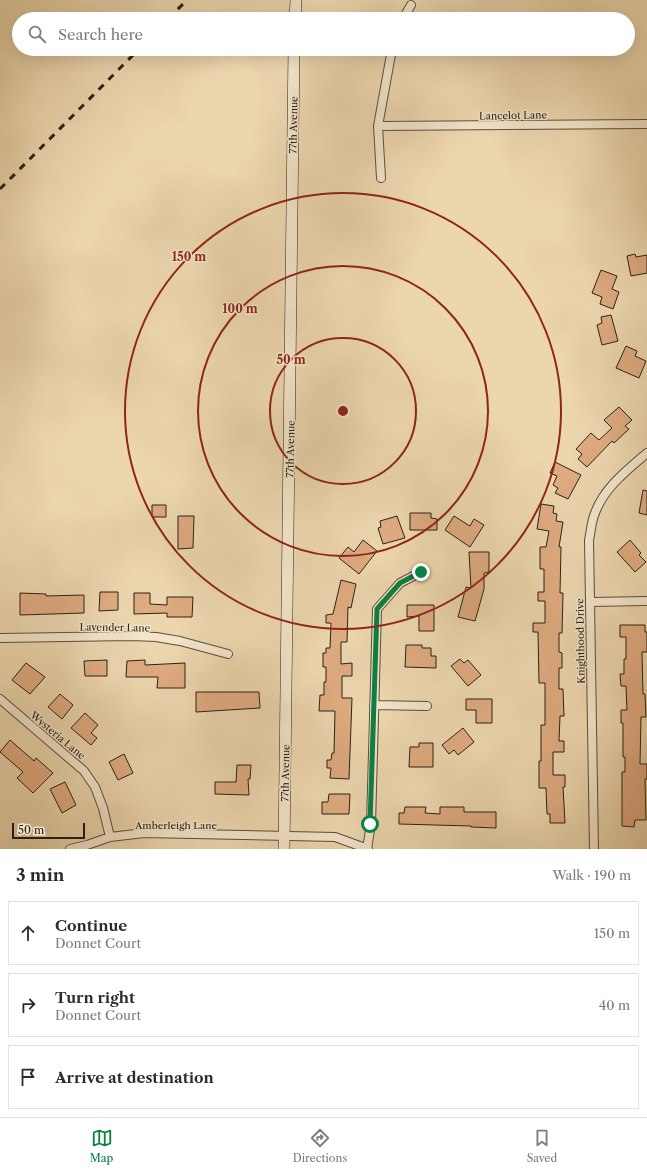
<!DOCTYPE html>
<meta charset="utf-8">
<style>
:root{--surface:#fff;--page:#f7f7f7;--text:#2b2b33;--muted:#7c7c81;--line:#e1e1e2;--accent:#0b8043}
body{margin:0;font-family:"Libre Caslon Text",serif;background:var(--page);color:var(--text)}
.scale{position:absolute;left:12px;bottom:10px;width:73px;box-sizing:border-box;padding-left:4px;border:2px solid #2b2119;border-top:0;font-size:11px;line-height:14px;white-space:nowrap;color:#2b2119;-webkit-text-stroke:3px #f3e4ca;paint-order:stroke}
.stop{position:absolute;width:12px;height:12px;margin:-9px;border:3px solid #0b8043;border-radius:50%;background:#fff}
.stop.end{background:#0b8043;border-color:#fff;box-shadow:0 1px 4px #0008}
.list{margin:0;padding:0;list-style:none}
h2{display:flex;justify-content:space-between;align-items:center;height:52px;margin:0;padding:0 16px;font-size:17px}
h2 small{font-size:13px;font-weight:400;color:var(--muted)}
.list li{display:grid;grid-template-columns:26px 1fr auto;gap:12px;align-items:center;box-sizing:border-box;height:64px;margin:0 8px 8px;padding:0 8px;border:1px solid var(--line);border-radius:0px}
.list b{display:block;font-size:15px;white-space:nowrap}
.list p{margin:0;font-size:13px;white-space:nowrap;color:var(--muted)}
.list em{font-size:13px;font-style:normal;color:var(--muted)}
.icon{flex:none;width:22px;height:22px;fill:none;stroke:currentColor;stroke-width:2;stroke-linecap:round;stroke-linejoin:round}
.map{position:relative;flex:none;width:647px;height:849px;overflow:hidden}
.search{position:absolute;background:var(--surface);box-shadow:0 4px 16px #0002;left:12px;right:12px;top:12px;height:44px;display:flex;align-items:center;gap:10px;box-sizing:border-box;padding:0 14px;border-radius:22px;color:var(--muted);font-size:15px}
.sheet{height:268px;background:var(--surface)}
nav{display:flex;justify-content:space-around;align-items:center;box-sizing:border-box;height:56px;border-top:1px solid var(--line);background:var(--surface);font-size:11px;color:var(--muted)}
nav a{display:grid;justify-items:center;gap:2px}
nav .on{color:var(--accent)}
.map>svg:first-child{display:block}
</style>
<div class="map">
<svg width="647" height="849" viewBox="0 0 647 849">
<rect width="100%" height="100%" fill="#ecd6ae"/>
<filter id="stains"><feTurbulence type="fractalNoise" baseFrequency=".005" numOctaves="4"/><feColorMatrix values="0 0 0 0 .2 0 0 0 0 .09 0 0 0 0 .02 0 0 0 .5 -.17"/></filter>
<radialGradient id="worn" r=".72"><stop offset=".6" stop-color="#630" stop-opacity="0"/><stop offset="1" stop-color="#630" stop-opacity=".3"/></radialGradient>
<path fill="#dfab81" stroke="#2b2119" d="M635,254L636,257L647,255V273L631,276L627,256Z
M601,270L617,276L612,289L619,292L613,309L600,304L602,297L592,293Z
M611,315L618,341L602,345L597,325L602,323L601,317Z
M626,346L637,351L635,356L646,361L639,378L616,368Z
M619,407L632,420L625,426L629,429L614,443L612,441L587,467L578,459L582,454L576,449L591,433L599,440L612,428L604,420Z
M555,462L581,475L568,499L555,493L558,488L553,485L557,476L550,473Z
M643,490L647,491V515L639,513Z
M541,504L554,506L553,513L557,514L556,521L563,522L559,547H561L560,593H563L562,633H559V652L562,653V668H559V689H563L564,716H560L559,741H564V752H553V775H565V787H563L565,823H550V814H547L546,788H539V761H541V725H545V683H539L538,632H533V623H545V601H538V592H544V569H540V547H546L549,531L537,529Z
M152,505H166V517H152Z
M410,513H431V518L437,519V530H410Z
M178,516H194L193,548L178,549Z
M397,516L405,538L383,544L378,528L381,527L380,521Z
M454,516L470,526L474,519L484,525L470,547L445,530Z
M363,540L377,551L359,574L339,558L348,547L354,552Z
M630,540L641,553L639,555L646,562L635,572L617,552Z
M469,552H489V572L484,573V589L475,621L458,617L466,587L471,588Z
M341,580L356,584L351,608L348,607L347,642H341V664L352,663V676H342V698H352L349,779L330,778L331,768H327V760H331L332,753H334L335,711H319L320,695H324V682H326V667H323V653H326V648H330L331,623H326V615L333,614Z
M100,592H118V610L99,611Z
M20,593L46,594V596L84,595V613L20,615Z
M134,593H150V604L167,605V597H193L192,617H167V613L134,614Z
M407,605H434V631H419V616L407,617Z
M620,625H645V632H647V652H642L643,694H645L646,717H641L640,764H647V779H645L646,820H635L634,827L622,826V772H625V757H623V723H621V710H627L626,686H621L620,674H624V659H626V637H620Z
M406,645H422V648H431V656H436V668L405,667Z
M460,659L464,663L468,660L481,675L468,686L451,666Z
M107,660V676H85L84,661Z
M145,660V665L185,663V688H157L158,677H126L127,661Z
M26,663L45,677L30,694L12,680Z
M196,692H259L260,708L196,712Z
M60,694L73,705L62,719L48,707Z
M466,699H492V723H476V710H466Z
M85,713L98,725L91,733L97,738L91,745L71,728Z
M463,728L474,742L458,755L454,750L449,754L442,745Z
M10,740L34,761L36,758L53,773L33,793L17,778L23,772L0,752Z
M419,743H433V767H409L410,747H419Z
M124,754L133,773L118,780L109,762Z
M237,765H251L250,779H248L249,795L215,794V782H236Z
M65,782L76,805L62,813L50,789Z
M329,794H350L349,814H322V802H328Z
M405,807H426L425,813L440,814V807H464V812H496V828L471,827V826L399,824V813H404Z"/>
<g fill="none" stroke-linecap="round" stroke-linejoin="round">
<defs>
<path id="street" d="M403,19L411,5
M378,126L647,124
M381,178L378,126L392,49
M590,602L647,601
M0,638L131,636L156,637L180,641L228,654
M0,699L84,771L95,787L103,808L110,837
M374,705L427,706
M70,849L87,845L110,837L144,833L335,837L368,849
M367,849L371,824L377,609L400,583L421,572
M594,849L589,540C591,532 591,522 595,513C604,488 627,470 647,453"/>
<path id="secondary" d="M295,19L296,0
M284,849L294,49"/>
</defs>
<use href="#street" stroke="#5b4e3e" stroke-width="10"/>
<use href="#secondary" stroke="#2b2119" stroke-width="12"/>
<use href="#street" stroke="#f3e4ca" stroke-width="8"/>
<use href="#secondary" stroke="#f3e4ca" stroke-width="11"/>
<path stroke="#2b2119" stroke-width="3" stroke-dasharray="7 7" stroke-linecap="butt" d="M168,19L187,0
M0,189L139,49"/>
</g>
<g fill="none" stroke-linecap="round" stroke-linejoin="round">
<path stroke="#0b8043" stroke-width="5" d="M370,824L377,609L400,583L421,572"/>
</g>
<g fill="none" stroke="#8f2418" stroke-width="2">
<circle cx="343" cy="411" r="73"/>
<circle cx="343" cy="411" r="145"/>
<circle cx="343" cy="411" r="218"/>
</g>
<g text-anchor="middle" stroke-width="3" stroke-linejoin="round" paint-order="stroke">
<g font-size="10" fill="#2b2119" stroke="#f3e4ca">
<text transform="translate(513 115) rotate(-1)" y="4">Lancelot Lane</text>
<text transform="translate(293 125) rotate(-89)" y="4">77th Avenue</text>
<text transform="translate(290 449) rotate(-89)" y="4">77th Avenue</text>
<text transform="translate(115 627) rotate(1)" y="4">Lavender Lane</text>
<text transform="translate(580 641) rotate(-91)" y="4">Knighthood Drive</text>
<text transform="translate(58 735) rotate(40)" y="4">Wysteria Lane</text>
<text transform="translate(285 773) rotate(-89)" y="4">77th Avenue</text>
<text x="176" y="829">Amberleigh Lane</text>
</g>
</g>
<circle cx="343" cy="411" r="6" fill="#8f2418" stroke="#f3e4ca" stroke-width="2"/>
<g font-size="12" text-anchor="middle" font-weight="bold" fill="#8f2418" stroke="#f3e4ca" stroke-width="3" stroke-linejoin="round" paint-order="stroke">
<text x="189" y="261">150 m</text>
<text x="240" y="313">100 m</text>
<text x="291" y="364">50 m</text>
</g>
<rect width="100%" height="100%" filter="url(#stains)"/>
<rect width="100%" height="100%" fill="url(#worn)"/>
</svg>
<div class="scale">50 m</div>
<div class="stop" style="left:370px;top:824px"></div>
<div class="stop end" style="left:421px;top:572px"></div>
<div class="search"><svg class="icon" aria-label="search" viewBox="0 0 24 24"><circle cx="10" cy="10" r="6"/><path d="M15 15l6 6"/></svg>Search here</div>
</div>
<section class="sheet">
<h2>3 min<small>Walk · 190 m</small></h2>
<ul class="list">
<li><svg class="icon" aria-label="ahead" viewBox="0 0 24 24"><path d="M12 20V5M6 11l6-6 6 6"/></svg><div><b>Continue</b><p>Donnet Court</p></div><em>150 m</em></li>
<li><svg class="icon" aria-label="right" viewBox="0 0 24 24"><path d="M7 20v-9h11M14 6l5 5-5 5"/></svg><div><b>Turn right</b><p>Donnet Court</p></div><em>40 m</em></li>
<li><svg class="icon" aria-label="arrive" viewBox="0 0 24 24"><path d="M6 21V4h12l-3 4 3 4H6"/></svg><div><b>Arrive at destination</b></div></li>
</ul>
</section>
<nav>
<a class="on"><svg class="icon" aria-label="map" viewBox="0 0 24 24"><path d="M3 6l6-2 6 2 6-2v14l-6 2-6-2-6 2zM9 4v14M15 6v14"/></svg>Map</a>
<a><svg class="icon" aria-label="directions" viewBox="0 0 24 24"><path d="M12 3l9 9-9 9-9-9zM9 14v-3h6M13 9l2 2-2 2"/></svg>Directions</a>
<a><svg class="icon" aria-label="saved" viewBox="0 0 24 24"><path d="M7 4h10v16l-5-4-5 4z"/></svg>Saved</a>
</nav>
